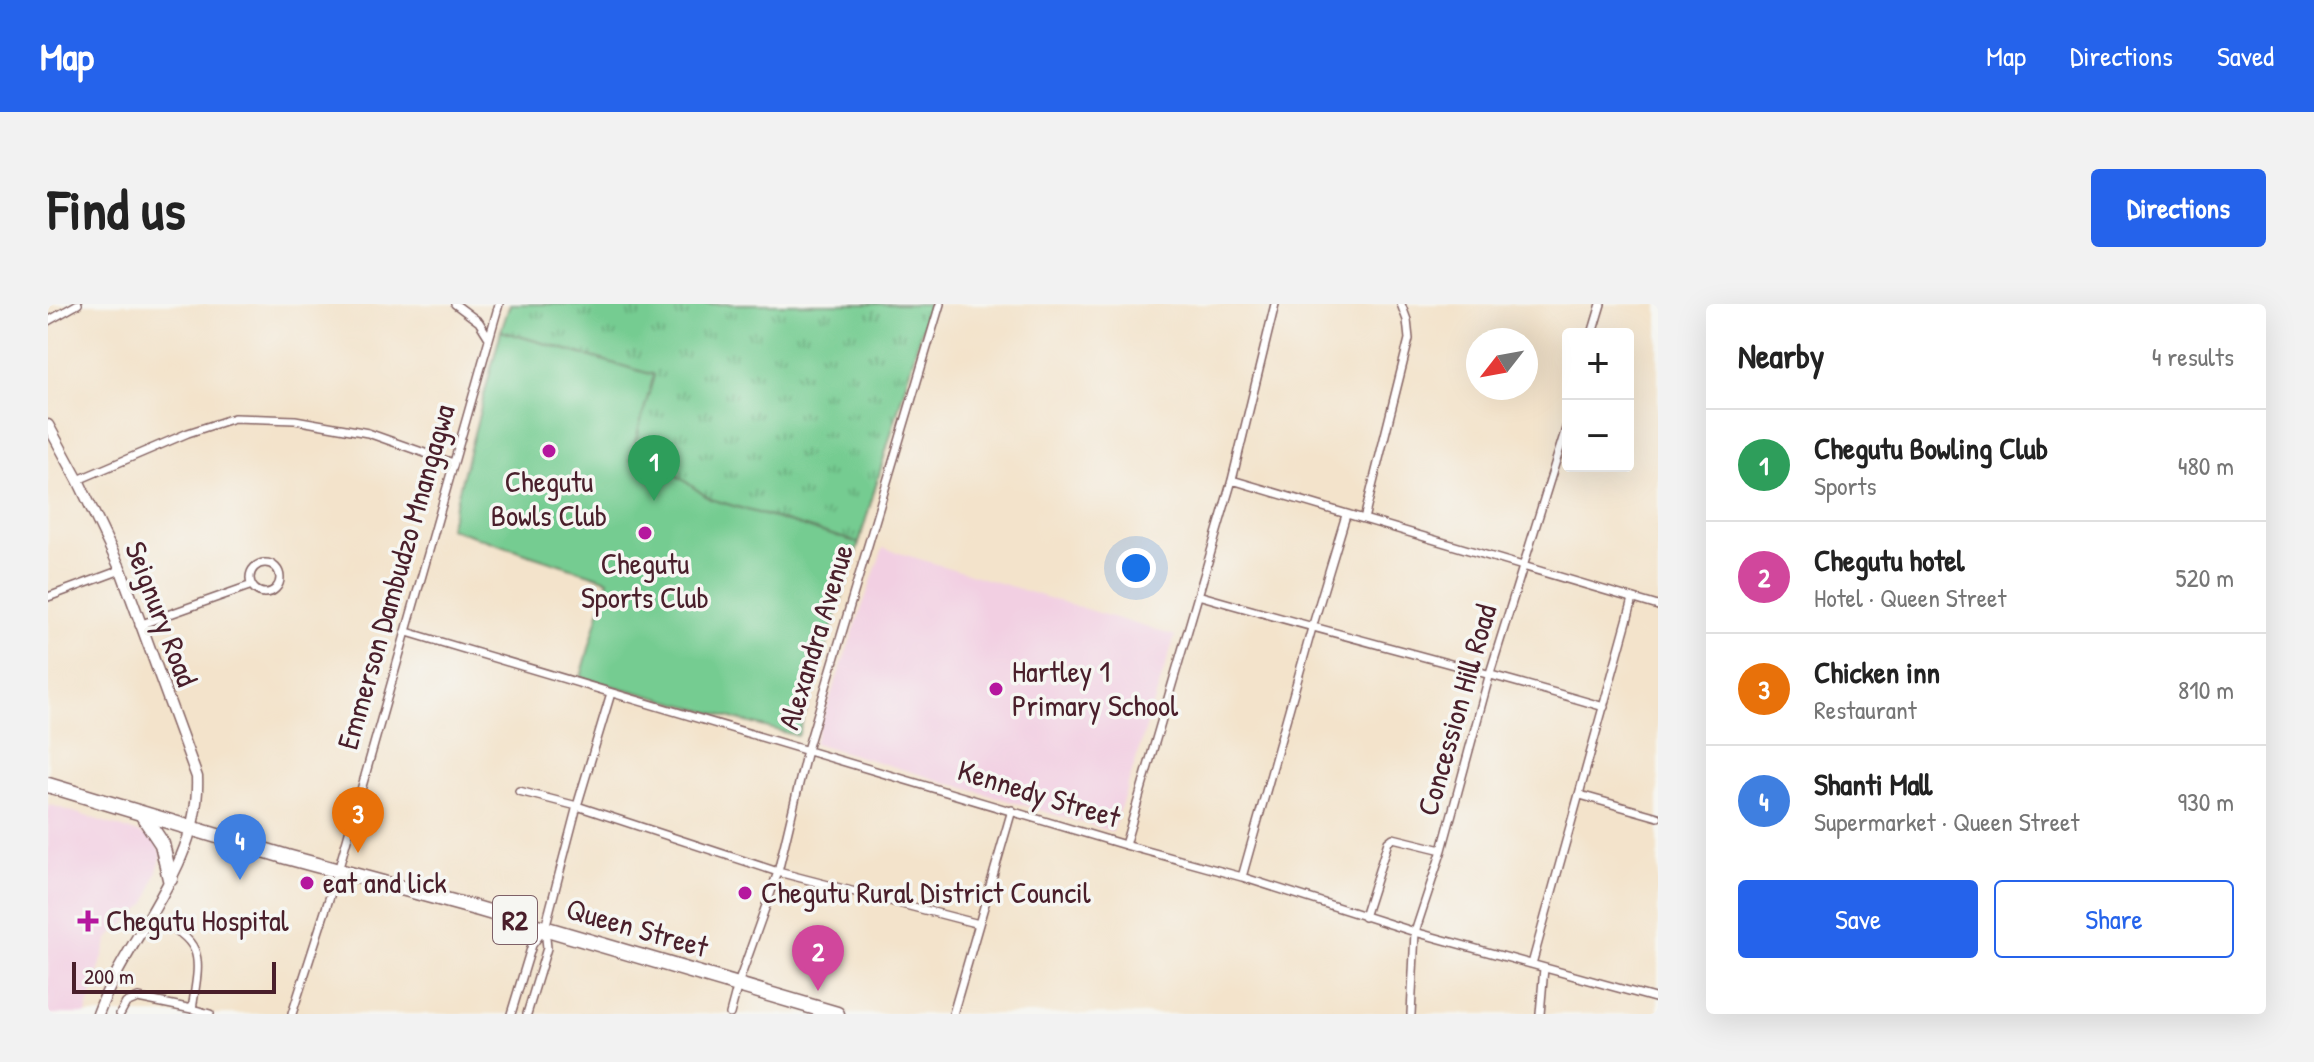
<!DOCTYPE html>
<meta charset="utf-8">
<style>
:root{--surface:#fff;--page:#f2f2f2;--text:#222;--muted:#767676;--line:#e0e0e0;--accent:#2563eb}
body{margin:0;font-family:"Patrick Hand",sans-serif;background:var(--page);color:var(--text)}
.controls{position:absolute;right:24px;top:24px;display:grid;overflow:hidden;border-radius:8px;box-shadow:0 8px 32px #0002}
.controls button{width:72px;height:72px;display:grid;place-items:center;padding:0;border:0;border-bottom:2px solid var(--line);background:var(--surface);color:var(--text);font:40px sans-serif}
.compass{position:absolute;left:1418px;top:24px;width:72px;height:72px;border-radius:50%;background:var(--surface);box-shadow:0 8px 32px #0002;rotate:239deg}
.scale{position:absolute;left:24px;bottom:20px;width:204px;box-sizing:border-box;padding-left:8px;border:4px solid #4a1f2b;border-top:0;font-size:22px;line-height:28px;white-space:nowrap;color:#4a1f2b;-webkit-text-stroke:6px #f6f6f2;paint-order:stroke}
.you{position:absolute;left:1088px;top:264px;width:28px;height:28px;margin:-20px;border:6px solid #fff;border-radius:50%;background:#1a73e8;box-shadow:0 0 0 12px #1a73e833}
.badge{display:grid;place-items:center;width:52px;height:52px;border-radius:50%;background:var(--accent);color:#fff;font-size:26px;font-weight:700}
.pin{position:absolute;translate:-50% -66px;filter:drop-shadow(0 2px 4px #0008)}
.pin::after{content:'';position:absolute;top:42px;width:28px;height:24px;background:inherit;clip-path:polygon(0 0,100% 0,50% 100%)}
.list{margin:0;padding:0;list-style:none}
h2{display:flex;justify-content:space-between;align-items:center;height:104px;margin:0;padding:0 32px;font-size:34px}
h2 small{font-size:26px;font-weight:400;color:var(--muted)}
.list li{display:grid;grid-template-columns:52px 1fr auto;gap:24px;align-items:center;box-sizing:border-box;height:112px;padding:0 32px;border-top:2px solid var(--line)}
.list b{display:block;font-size:30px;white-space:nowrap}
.list p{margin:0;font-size:26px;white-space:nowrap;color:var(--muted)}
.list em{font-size:26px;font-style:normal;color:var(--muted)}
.actions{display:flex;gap:16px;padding:24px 32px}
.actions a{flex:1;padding:18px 0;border:2px solid var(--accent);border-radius:8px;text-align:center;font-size:28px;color:var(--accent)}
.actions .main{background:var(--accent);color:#fff}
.map{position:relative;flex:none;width:1610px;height:710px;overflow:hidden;border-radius:8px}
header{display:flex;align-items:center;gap:48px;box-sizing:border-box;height:112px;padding:0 40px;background:var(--accent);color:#fff}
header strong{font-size:38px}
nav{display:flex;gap:44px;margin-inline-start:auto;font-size:28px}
.intro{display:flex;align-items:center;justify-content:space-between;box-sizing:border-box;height:192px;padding:0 48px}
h1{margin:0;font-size:56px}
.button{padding:20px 36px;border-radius:8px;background:var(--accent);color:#fff;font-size:28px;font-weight:700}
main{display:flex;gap:48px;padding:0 48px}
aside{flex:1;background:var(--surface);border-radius:8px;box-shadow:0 8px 32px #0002}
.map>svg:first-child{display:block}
</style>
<header>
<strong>Map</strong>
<nav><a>Map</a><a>Directions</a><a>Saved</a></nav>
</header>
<div class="intro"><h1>Find us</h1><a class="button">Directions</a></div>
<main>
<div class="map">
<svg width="1610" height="710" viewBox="0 0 1610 710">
<defs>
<pattern id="grass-tufts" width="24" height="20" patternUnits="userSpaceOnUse" patternTransform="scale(2)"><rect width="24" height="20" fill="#75cc91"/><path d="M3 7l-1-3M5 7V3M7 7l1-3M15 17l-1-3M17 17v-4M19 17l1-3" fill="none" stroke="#62a577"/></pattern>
</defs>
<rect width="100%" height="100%" fill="#f6f6f2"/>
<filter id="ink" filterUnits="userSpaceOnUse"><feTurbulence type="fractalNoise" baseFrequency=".0125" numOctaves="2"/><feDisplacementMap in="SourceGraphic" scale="16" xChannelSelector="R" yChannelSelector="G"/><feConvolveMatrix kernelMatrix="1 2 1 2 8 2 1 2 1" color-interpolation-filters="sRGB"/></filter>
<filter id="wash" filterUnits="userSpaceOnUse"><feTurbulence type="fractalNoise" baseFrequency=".006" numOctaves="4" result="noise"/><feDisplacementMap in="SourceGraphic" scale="32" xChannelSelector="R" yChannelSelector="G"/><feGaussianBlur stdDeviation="1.8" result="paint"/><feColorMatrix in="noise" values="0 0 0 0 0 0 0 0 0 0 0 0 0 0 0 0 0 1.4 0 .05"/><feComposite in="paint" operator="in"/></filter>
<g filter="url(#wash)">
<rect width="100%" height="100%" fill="#f3e3cb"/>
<path fill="#f2cfe2" d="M835,244L1127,332L1065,528L766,439Z
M0,500L106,534L114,551L99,599L60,635L38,710H0Z"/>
<path fill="url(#grass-tufts)" stroke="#60765e" stroke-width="2" d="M462,0H881L811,239L662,195L628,171L581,156L605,71L453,27Z"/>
<path fill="#75cc91" stroke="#60765e" stroke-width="2" d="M453,27L606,71L582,156L628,171L662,195L811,239L750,432L533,373L560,276L401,224Z"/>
</g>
<g filter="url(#ink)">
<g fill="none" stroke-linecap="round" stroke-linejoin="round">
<defs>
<path id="street" d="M407,0L431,18L441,34
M0,17L30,0
M1544,30L1553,0
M30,176L140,129L186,114L247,116L320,129L405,159
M1184,176L1610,302
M1316,215L1361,35L1359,16L1353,0
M202 274a15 15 0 1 1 30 0a15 15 0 1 1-30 0Z
M1150,291C1285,330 1421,363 1556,403
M0,293L73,266
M91,321L204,281
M359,328L1077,541L1194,573L1367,628L1610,695
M471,487L529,502L730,568L931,620
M1532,491L1610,513
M1077,541L1184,176L1227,0
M1194,573L1264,324L1298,211
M103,612C157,639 153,649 144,705L162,710
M1316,613L1340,538L1345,534L1394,546
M1484,660L1585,295
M72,710L78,699L90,694L144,705
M244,710L290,567L451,0
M463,710L484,641L497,624
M479,710L499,644L497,624L529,502L563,389
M682,710L690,680L730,568L759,446L892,0
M905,710L964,506
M1363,710L1367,628L1394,546L1442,369L1520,118
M1492,710L1496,664"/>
<path id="secondary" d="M0,121L30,176L73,266L149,473C153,562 79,631 50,710"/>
<path id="highway" d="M0,481L239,553L431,605L789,710
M94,510L114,540L122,575"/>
</defs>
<use href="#street" stroke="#856463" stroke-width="10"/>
<use href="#secondary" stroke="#856463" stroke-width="13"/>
<use href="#highway" stroke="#856463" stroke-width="17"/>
<use href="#street" stroke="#fff" stroke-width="7"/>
<use href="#secondary" stroke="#fff" stroke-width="10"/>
<use href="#highway" stroke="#fff" stroke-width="14"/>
</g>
</g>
<g fill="#b5179e" stroke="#f6f6f2" stroke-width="3">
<circle cx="501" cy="147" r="8"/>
<circle cx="597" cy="229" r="8"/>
<circle cx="948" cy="385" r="8"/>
<circle cx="259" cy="579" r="8"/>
<circle cx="697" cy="589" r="8"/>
<path d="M36 605h8v8h8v8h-8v8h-8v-8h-8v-8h8z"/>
</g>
<g text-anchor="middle" stroke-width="7" stroke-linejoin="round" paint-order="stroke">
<rect fill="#f6f6f2" stroke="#7e6067" stroke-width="2" x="445" y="592" width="44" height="48" rx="6"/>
<g font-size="28" font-weight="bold" fill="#4a1f2b">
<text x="467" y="626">R2</text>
</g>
<g font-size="30" fill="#4a1f2b" stroke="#f6f6f2" text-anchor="start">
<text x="501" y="188" text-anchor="middle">Chegutu<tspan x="501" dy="34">Bowls Club</tspan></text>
<text x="597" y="270" text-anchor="middle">Chegutu<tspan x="597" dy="34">Sports Club</tspan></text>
<text x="964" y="378">Hartley 1<tspan x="964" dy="34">Primary School</tspan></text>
<text x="275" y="589">eat and lick</text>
<text x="713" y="599">Chegutu Rural District Council</text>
<text x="58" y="627">Chegutu Hospital</text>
</g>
<g font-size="30" fill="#4a1f2b" stroke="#f6f6f2">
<text transform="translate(348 273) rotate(-74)" y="10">Emmerson Dambudzo Mnangagwa</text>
<text transform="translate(113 310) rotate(69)" y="10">Seignury Road</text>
<text transform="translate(768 333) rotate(-73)" y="10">Alexandra Avenue</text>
<text transform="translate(1409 406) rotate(-74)" y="10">Concession Hill Road</text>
<text transform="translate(991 490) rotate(17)" y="10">Kennedy Street</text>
<text transform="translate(589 624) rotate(16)" y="10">Queen Street</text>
</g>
</g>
</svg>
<div class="controls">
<button>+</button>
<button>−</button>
</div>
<svg class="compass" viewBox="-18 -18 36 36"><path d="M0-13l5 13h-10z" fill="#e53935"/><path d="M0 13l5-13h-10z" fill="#767676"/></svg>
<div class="scale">200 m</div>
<div class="you"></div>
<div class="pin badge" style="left:606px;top:197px;background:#2e9e5b">1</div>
<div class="pin badge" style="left:770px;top:687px;background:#d1479c">2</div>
<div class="pin badge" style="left:310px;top:549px;background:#e8710a">3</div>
<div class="pin badge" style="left:192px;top:576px;background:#3f7fe0">4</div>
</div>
<aside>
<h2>Nearby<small>4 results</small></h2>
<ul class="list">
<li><span class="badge" style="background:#2e9e5b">1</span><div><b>Chegutu Bowling Club</b><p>Sports</p></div><em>480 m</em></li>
<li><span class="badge" style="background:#d1479c">2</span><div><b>Chegutu hotel</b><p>Hotel · Queen Street</p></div><em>520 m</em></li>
<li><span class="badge" style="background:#e8710a">3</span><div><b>Chicken inn</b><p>Restaurant</p></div><em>810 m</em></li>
<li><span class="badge" style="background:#3f7fe0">4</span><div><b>Shanti Mall</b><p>Supermarket · Queen Street</p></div><em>930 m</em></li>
</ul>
<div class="actions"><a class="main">Save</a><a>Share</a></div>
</aside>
</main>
